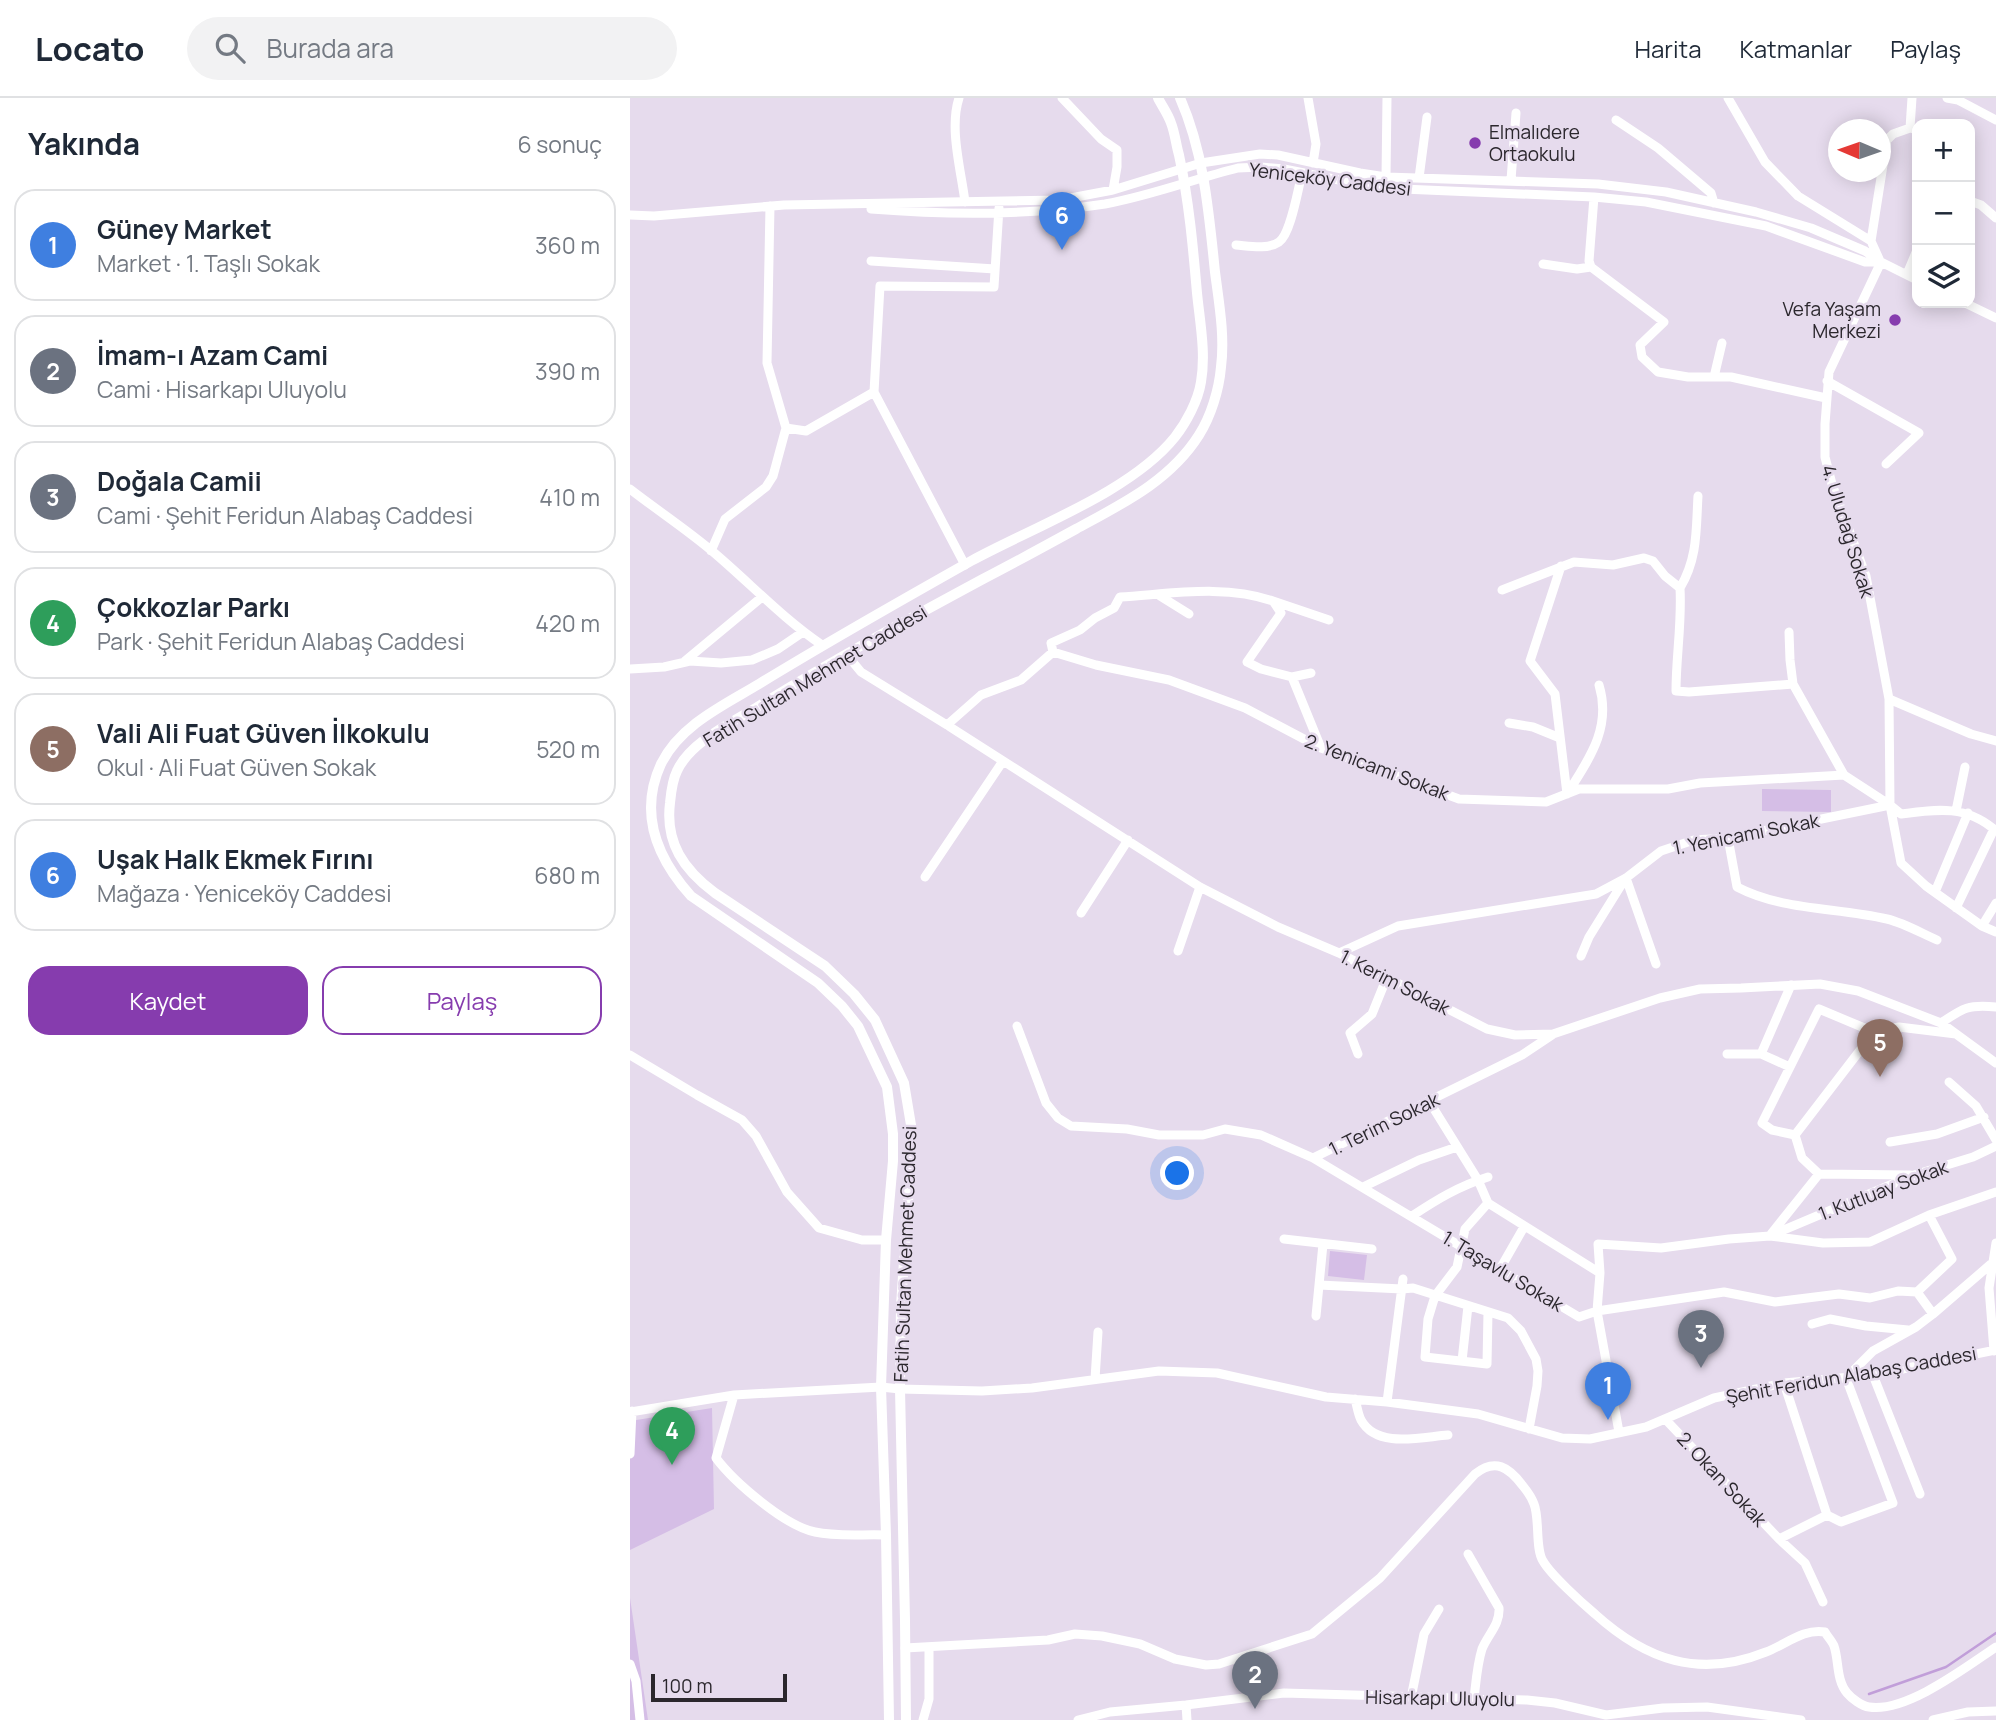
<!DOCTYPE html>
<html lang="tr">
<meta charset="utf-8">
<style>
:root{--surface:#fff;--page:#f2f2f3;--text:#1f2937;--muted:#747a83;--line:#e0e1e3;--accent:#863cae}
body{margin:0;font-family:Manrope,sans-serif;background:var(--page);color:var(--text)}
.controls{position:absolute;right:21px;top:21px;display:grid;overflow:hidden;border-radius:14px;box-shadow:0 4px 18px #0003}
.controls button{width:63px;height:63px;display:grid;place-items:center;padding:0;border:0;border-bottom:2px solid var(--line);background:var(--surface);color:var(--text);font:35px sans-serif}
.compass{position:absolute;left:1198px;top:21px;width:63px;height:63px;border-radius:50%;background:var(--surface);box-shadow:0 4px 18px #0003;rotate:272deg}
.scale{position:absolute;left:21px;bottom:18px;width:136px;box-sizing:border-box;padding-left:7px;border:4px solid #2b272d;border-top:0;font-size:19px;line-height:24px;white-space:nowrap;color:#2b272d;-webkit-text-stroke:5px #e6dbed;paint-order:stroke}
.you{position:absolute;left:548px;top:1076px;width:24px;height:24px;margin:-18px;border:5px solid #fff;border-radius:50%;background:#1a73e8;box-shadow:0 0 0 10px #1a73e833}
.badge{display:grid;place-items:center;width:46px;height:46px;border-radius:50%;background:var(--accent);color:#fff;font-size:23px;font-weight:700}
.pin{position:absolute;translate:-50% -58px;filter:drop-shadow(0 2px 4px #0008)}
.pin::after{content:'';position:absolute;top:37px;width:24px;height:21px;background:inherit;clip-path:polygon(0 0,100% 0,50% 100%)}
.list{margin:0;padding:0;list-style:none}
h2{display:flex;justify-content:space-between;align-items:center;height:91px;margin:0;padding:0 28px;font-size:30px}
h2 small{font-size:23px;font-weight:400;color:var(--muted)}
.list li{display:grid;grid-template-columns:46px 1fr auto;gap:21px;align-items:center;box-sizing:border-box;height:112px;margin:0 14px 14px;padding:0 14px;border:2px solid var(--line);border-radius:21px}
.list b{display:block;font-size:26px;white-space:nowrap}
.list p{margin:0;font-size:23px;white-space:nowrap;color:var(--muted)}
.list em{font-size:23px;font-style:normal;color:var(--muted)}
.actions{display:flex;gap:14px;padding:21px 28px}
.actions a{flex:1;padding:16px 0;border:2px solid var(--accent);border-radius:21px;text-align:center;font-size:24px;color:var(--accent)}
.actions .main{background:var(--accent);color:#fff}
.icon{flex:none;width:38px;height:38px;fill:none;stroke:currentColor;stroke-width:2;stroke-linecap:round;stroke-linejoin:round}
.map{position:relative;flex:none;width:1366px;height:1622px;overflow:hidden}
header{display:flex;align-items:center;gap:42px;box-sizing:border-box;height:98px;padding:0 35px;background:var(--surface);border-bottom:2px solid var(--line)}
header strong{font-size:33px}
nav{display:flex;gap:38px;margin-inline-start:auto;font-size:24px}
.search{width:490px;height:63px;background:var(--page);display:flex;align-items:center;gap:18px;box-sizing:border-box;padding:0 24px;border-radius:38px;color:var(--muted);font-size:26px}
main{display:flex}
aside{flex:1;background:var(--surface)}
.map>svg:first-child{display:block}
</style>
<header>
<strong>Locato</strong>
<div class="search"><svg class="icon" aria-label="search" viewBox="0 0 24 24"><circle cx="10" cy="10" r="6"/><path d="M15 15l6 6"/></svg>Burada ara</div>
<nav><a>Harita</a><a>Katmanlar</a><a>Paylaş</a></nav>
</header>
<main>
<aside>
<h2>Yakında<small>6 sonuç</small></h2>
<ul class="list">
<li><span class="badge" style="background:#3f7fe0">1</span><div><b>Güney Market</b><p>Market · 1. Taşlı Sokak</p></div><em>360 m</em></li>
<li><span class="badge" style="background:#6b7280">2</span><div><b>İmam-ı Azam Cami</b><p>Cami · Hisarkapı Uluyolu</p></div><em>390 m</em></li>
<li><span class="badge" style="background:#6b7280">3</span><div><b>Doğala Camii</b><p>Cami · Şehit Feridun Alabaş Caddesi</p></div><em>410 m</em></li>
<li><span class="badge" style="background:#2e9e5b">4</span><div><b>Çokkozlar Parkı</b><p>Park · Şehit Feridun Alabaş Caddesi</p></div><em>420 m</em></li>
<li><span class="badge" style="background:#8d6e63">5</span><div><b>Vali Ali Fuat Güven İlkokulu</b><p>Okul · Ali Fuat Güven Sokak</p></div><em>520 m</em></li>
<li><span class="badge" style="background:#3f7fe0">6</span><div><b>Uşak Halk Ekmek Fırını</b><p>Mağaza · Yeniceköy Caddesi</p></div><em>680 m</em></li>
</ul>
<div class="actions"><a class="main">Kaydet</a><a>Paylaş</a></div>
</aside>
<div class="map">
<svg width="1366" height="1622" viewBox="0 0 1366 1622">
<rect width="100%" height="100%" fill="#e6dbed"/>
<path fill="#d5bee6" d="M1132,691L1201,692V714L1132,713Z
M700,1153L737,1157L734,1182L698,1178Z
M82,1310L84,1411L0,1452V1323Z
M0,1500L18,1622H0Z"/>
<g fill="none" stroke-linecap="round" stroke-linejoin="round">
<path stroke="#c19ed9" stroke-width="2.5" d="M1239,1596L1316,1569L1366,1535"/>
<path stroke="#fff" stroke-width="9" d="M329,0C319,30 331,72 335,104
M432,0L471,41L487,52V69L483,92
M678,0L686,46L683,65
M1098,0L1135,64L1168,98L1241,143
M1282,0L1280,30L1287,32
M1317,0L1328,2L1366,22
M986,22L1028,50L1081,95L1084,105
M756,79L757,0
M789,80L797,19
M881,82L886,15
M964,99L959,163L961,169L1034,224L1010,247L1012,259L1028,274L1058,279H1101L1196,300
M1340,103L1351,107L1366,120
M140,108L137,265L156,330L176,333L244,294
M241,111C319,117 397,118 475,106C520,98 564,81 608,70L631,69L654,71L749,90L964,99L1016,104L1136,128L1235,164H1250
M0,117L24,118L154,107L430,102L483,92L571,65L630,56L648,57L730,75L756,79L968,86L1036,94L1126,114L1181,130L1235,153L1251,164L1287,182
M606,147C619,148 637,152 649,144C661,136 668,90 672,76
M241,163L365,171
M1250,163L1241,143L1257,42L1263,36L1280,30
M1251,164L1199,274L1195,326V359L1202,386L1236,478L1259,601L1260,707L1271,765L1296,788L1352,828L1366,834
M913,166L947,171L961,169
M1277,176L1287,152
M1335,205L1366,220
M1084,279L1092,245
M1197,283L1289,335L1256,366
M0,391C27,412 56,431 82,453C119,484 152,520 192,547
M81,453L95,421L136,389L143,378L156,330
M335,467L244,294L250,188L364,189L369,110
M931,468L900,563L925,596L937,696
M1050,490C1052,525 1046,559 1046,593L1059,594L1163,586
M872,492L944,464L983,467L1014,460L1023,463L1035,478L1050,490C1068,460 1066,431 1068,398
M530,498L559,516
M643,503L699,522
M1159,534L1160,562L1163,586L1214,677L1260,707
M423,554L421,545L450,532L465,520L484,510L490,499C540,496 595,486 643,503L651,515L617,564L631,571L662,579L691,650
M217,557L231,574L317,627L570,789L648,829L709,855L857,931L885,937L923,936L1030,900L1070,891L1111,890L1190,886L1228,893L1311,925L1366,965
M55,563L132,499
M0,571L34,569L60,563L91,565L122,562L148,551L173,534
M662,579L681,575
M1259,601L1341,636L1366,643
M879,625L903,629L930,640
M317,627L351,597L391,582L423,554L466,567L539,582L615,610L691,650L829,701L916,704L949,691H1038L1070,685L1214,677
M937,696C959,661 982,630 969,587
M1326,713L1335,669
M1098,740L1107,789C1153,813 1207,809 1257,821C1274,825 1291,835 1307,842
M295,779L373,663
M996,780L1026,866
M1305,794L1338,715
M1326,810L1364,731
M451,815L498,742
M1352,828L1366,805
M548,853L570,789
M709,855L768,828L966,796L996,780L1031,753L1064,742L1098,740L1260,707L1271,716C1308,711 1337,707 1366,733
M951,858L959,839L995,781
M1311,925C1333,910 1339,906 1366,909
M387,928L416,1005L428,1020L441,1028L497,1031L529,1037H573L595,1031L631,1037L683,1060L892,957L922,937
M728,956L720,935L742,916L757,879
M1097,956H1131L1160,969
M1131,956L1161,887
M0,957L67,997L112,1022L126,1038L157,1094L189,1130L232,1142H256
M1319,984L1346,1008L1366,1042
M799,1003L848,1082L858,1105L970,1175
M1165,1037L1142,1032L1132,1025L1189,911L1244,934L1269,929L1326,936
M1165,1037L1172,1060L1189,1076L1280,1077
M1165,1037L1244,934
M1260,1044L1307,1036L1354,1019
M683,1060L949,1219L967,1213L1094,1194L1145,1204L1209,1196L1240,1200L1268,1193L1287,1194
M733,1089L789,1062L827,1049
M858,1105L835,1131L827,1169L805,1198L798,1221L795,1259L857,1266L858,1214
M782,1118C806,1102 829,1088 858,1079
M1141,1136L1189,1076
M1142,1137L1284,1077L1343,1059L1366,1048
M654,1141L742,1151
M870,1171L894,1129
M689,1187L772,1191L783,1190L878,1220L891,1233L906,1261L908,1273L907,1288L899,1331
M1287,1194L1322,1161L1299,1117
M1287,1194L1303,1216
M686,1218L693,1146
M1182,1226L1200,1221L1236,1228L1278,1232
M1364,1253L1359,1190L1366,1145
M832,1263L838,1208
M1243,1277L1290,1396
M465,1281L468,1234
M1154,1285L1197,1417
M104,1297L86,1360C104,1384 155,1428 185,1434C207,1439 233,1436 256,1437
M725,1301C727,1308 728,1316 731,1322C747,1351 791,1339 818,1337
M757,1304L773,1181
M0,1314L104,1297L251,1289L270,1291L352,1293L402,1290L529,1273L587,1275L696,1299L757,1304L848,1316L932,1340L960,1341L1016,1329L1084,1300L1154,1285L1243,1277L1366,1252
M1036,1322L1149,1441L1197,1417L1211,1424L1263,1405L1216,1280L1243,1253L1286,1229L1303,1216L1361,1166
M989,1334L967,1213L970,1175L968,1146L1031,1150L1099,1141L1140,1138L1193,1145L1240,1144L1299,1117L1366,1094
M0,1356L2,1313
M1149,1441L1175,1465L1193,1504
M838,1456L869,1510C870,1527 858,1536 852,1551C847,1567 846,1584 844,1601
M275,1550L418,1542L445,1536L472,1538L510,1546L545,1561L576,1567L589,1566L682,1536L750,1480L845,1376C865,1360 879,1369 893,1388C897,1393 902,1400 904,1406C910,1421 905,1451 913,1463C921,1477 952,1505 965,1516C1016,1562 1069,1581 1136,1554C1155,1547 1174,1530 1195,1534C1197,1538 1202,1543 1204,1548C1209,1562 1206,1582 1217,1595C1222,1601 1232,1608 1239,1609C1276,1615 1336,1569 1366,1549
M0,1566L6,1583L10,1622
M781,1600L794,1536L809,1511
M556,1607L557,1622
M293,1622L299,1601V1549
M448,1622L480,1614L556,1607L654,1595L897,1602L925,1605L976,1617L1033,1610L1077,1609L1171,1622
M1303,1622L1338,1614L1366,1613"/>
<path stroke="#fff" stroke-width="10" d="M259,1622L256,1437L251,1289L256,1142L263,1063V1036L257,989L228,928L212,908L188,885L61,798C27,760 8,716 31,666C50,627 94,607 129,586C199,543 270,503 341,463C403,429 501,394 545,339C556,325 568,303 571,284C576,255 570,225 567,195C563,149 559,103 549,57C546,47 545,35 541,25C538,16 532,8 528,0
M276,1622L275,1522L270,1291L271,1208L281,1058V1027L274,985L245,922L224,896L195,868L85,795C54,772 35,745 40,705C41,695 42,683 47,673C60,644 103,624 129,608C201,563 277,522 353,481C384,465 415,448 446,431C492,406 540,383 569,337C581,318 589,292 591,269C595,238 589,205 585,174C579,116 574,54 550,0"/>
</g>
<g fill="#863cae" stroke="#e6dbed" stroke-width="2.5">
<circle cx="845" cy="45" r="7"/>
<circle cx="1265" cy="222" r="7"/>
</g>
<g text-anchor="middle" stroke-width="5" stroke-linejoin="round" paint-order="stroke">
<g font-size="19" fill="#2b272d" stroke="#e6dbed" text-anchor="start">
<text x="859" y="41">Elmalıdere<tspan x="859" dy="22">Ortaokulu</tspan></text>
<text x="1251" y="218" text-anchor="end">Vefa Yaşam<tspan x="1251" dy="22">Merkezi</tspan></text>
</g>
<g font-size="19" fill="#2b272d" stroke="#e6dbed">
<text transform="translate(700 81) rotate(7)" y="7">Yeniceköy Caddesi</text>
<text transform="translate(1218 433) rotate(73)" y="7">4. Uludağ Sokak</text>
<text transform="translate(185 578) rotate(-31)" y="7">Fatih Sultan Mehmet Caddesi</text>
<text transform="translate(747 669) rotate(21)" y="7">2. Yenicami Sokak</text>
<text transform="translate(1116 736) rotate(-11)" y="7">1. Yenicami Sokak</text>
<text transform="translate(765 884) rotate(27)" y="7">1. Kerim Sokak</text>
<text transform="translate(754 1026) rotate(-26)" y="7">1. Terim Sokak</text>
<text transform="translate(1253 1092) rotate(-21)" y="7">1. Kutluay Sokak</text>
<text transform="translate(275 1156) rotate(-88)" y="7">Fatih Sultan Mehmet Caddesi</text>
<text transform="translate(873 1173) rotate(31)" y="7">1. Taşavlu Sokak</text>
<text transform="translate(1221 1277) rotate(-10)" y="7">Şehit Feridun Alabaş Caddesi</text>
<text transform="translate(1092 1381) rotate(47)" y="7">2. Okan Sokak</text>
<text transform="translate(810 1600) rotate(1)" y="7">Hisarkapı Uluyolu</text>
</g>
</g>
</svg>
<div class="controls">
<button>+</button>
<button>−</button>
<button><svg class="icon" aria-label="layers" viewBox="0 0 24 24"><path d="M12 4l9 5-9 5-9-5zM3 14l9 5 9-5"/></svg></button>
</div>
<svg class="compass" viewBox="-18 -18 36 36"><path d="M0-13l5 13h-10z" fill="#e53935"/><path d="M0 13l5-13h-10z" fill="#747a83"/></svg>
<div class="scale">100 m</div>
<div class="you"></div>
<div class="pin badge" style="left:978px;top:1322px;background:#3f7fe0">1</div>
<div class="pin badge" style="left:625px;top:1611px;background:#6b7280">2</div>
<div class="pin badge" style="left:1071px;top:1270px;background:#6b7280">3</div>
<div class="pin badge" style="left:42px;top:1367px;background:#2e9e5b">4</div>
<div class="pin badge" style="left:1250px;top:979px;background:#8d6e63">5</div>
<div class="pin badge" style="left:432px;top:152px;background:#3f7fe0">6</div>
</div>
</main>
